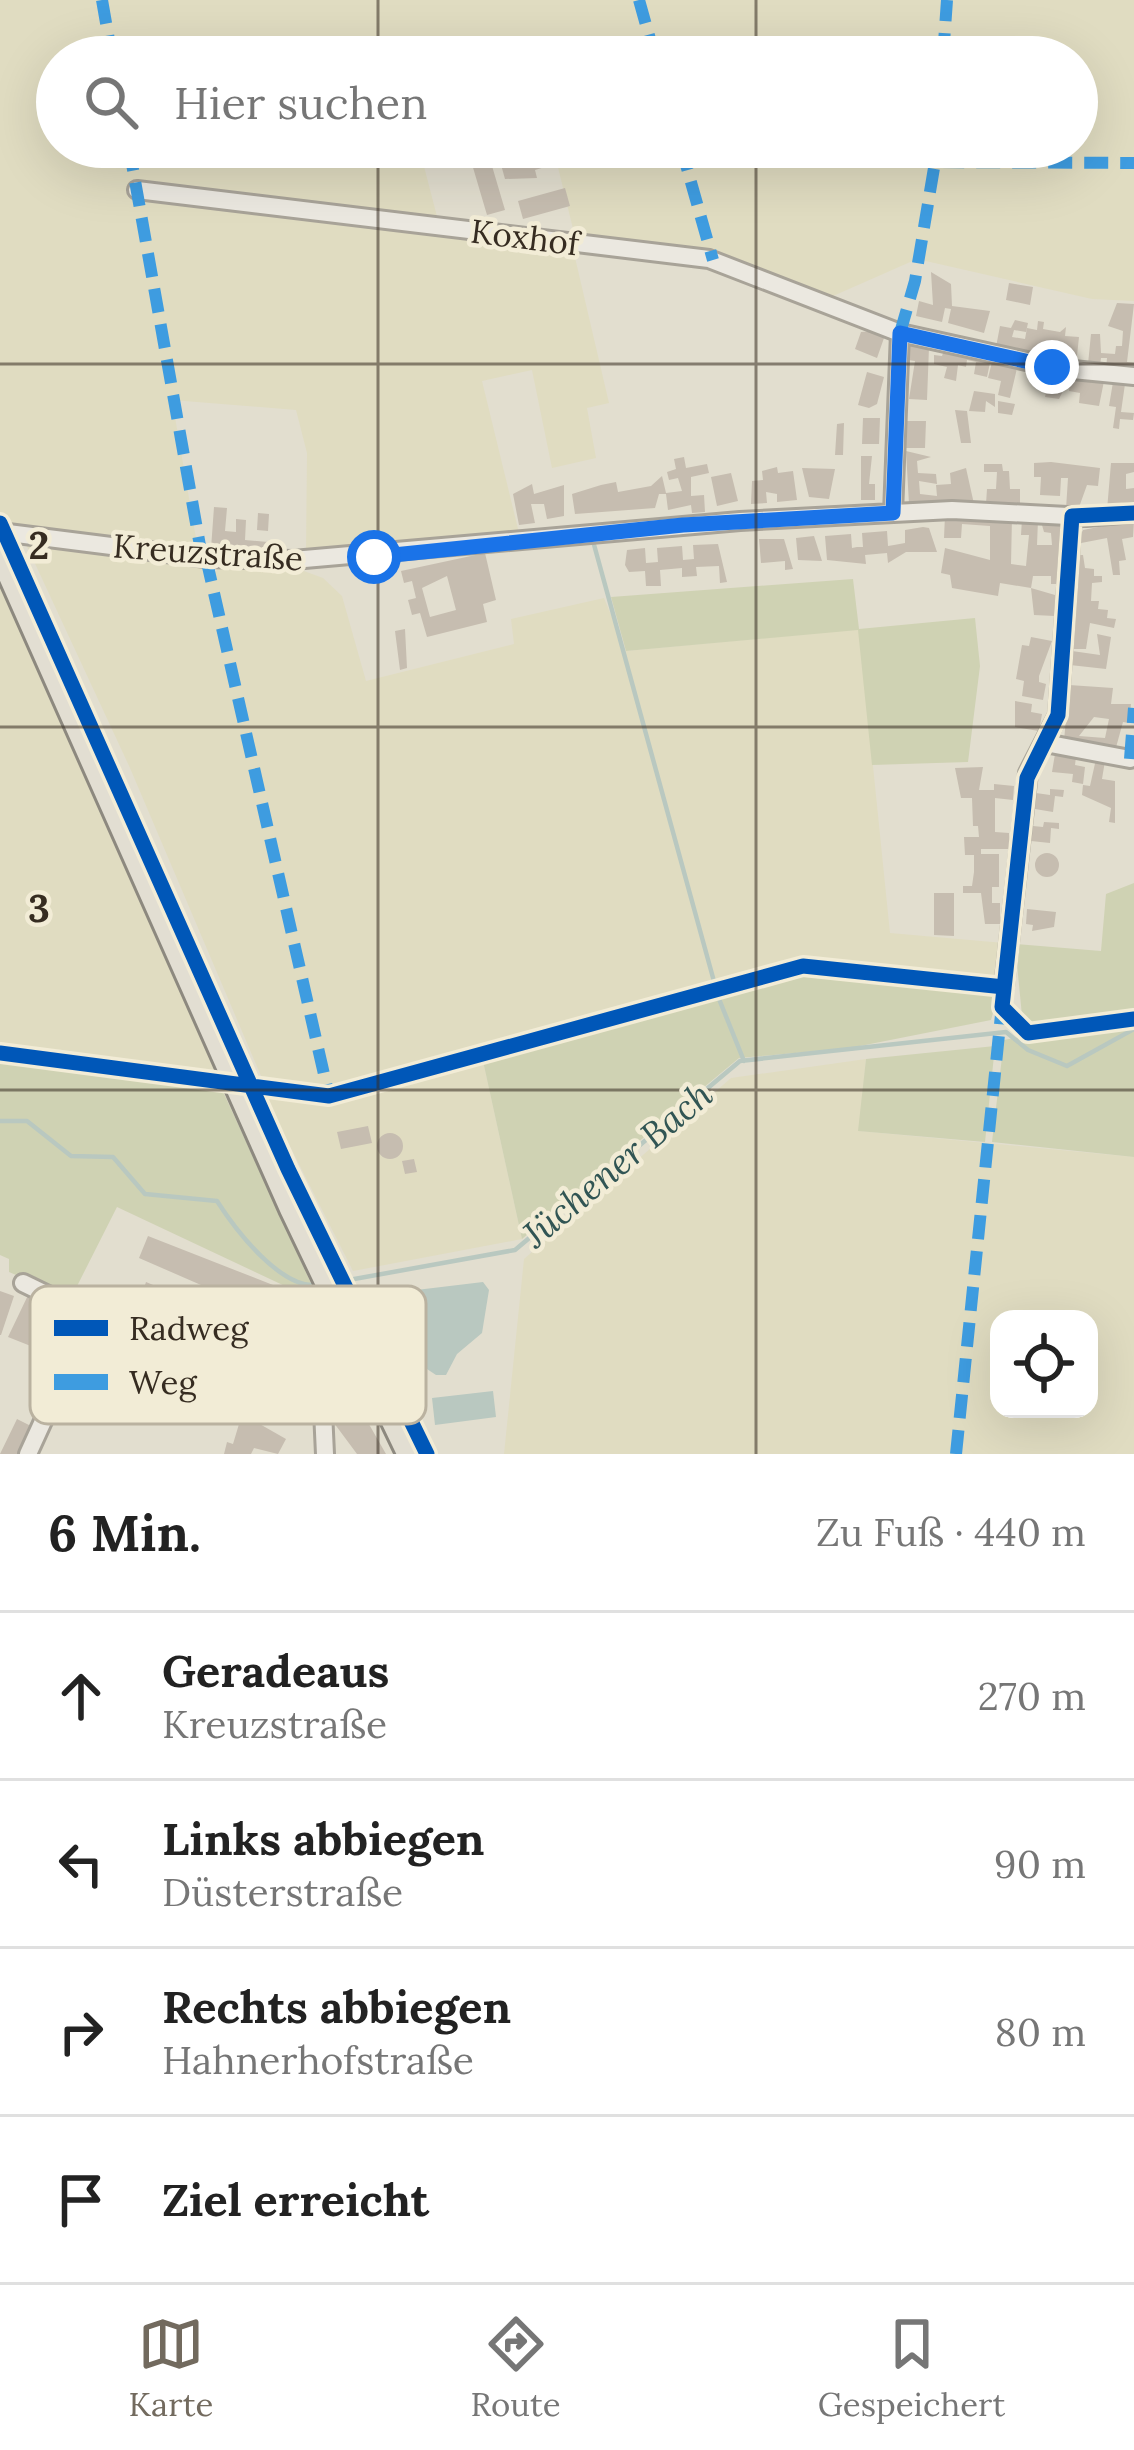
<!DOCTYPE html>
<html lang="de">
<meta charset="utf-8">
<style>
:root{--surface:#fff;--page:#f6f6f6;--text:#222;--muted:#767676;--line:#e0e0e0;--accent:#726a5e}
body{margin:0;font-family:Lora,serif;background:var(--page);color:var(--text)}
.controls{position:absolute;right:36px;bottom:36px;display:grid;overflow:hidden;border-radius:24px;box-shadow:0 12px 48px #0002}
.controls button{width:108px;height:108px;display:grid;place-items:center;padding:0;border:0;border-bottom:3px solid var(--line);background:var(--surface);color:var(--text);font:60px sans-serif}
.stop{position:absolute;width:36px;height:36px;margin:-27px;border:9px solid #1a73e8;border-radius:50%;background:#fff}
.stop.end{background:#1a73e8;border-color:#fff;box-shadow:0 3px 12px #0008}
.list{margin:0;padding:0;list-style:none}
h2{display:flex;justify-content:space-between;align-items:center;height:156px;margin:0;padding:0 48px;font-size:51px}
h2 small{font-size:39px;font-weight:400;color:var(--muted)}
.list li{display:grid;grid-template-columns:78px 1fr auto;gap:36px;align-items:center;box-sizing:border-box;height:168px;padding:0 48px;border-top:3px solid var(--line)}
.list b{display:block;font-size:45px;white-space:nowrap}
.list p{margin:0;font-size:39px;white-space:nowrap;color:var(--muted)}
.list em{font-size:39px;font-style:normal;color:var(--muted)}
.icon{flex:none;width:66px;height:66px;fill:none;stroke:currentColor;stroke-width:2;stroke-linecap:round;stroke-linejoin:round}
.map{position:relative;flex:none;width:1134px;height:1454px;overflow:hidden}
.search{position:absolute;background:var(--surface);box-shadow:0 12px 48px #0002;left:36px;right:36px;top:36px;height:132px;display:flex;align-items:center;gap:30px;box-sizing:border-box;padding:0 42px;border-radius:66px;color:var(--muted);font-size:45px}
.sheet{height:828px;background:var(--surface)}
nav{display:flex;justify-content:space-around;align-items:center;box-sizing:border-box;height:168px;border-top:3px solid var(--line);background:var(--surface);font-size:33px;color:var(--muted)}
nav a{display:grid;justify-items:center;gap:6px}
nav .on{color:var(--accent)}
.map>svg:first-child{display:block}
</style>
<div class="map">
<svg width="1134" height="1454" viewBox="0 0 1134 1454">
<rect width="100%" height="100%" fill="#e2decf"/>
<path fill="#e0dcc1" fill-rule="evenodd" d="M0,0H1134V301L1092,299L917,259L824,300L698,251L576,241L553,147H1077V57H57V147H419L441,232L573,249L609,403L587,408L596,458L552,468L532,370L482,381L519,533L306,554L307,453L296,410L172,400L197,544L186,550L0,529Z
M25,542L202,563L216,572L220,564L293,567L323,578L342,596L366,681L514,644L511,619L604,598L626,651L859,629L890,933L1004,943L998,982L808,963L332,1090L264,1083L130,768Z
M0,577L231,1082L0,1054Z
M866,1059L859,1131L1134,1157V1454H504L524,1259L731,1078ZM999,1319H1089V1409H999Z
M483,1061L522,1239L353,1271L263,1093L333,1098Z"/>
<path fill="#cfd2b3" d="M853,579L859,629L975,618L980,666L968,762L872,765L858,630L626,651L611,597Z
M1134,883V1157L992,1142L1004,1040L1024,1036L1015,944L1101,951L1106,894Z
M821,971L998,995L991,1020L850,1048L739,1058L522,1239L483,1061L721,991Z
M995,1046L985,1142L858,1131L866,1059Z
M0,1057L220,1085L315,1292L304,1295L117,1207L71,1298L9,1272V1259L0,1255Z"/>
<path fill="#b9c8c0" d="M483,1282L489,1290L482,1333L457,1354L446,1375H436L409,1357L398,1316L408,1291Z
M493,1391L496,1417L435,1425L432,1398Z"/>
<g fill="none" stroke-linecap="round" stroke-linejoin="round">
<path stroke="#b9c8c0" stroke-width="4.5" d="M593,541L715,985
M717,994L744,1061
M0,1121H27L71,1156L113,1157L145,1194L217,1201C235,1229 282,1292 321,1285
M332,1283L515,1250L740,1061L1006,1032L1028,1050L1067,1066L1134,1029
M317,1287L319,1329"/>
</g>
<path fill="#c6bdb0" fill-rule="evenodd" d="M553,147L558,163L535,170L537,178L505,179L500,161Z
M487,149L505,210L487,215L469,154Z
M565,188L570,206L523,219L518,201Z
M931,272L951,284L952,306L990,311L984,333L948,323L951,309L945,308L942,322L916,316L919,301L933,305Z
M1009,283L1033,287L1030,305L1006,300Z
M1117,303L1134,304L1127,362L1134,363V370L1106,369L1107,358H1101L1100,365L1088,364L1091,334H1100L1101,353L1115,354L1116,346H1122L1123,331L1108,326Z
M1015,320L1028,323L1026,332L1014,330L1012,337L1025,339L1027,328L1037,330L1038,321L1044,322L1043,329L1060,332L1066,327L1065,336L1079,337L1076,365L1064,364V342L1058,348L1034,347L1033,356L996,347L1000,326L1011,328Z
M874,331L884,338L877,358L855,349L861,332Z
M910,345L929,347L927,400L909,399L915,361L908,360Z
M944,350L991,358L987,377L974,374L976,362L967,360L966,367L958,365L956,381L944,378L947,367L934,364V355L942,356Z
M992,362L1018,364L1010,398L998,395L1001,381L988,378Z
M867,372L884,377L877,404L869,408L858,405Z
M1050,374L1069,379L1059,399L1045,397Z
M1071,377L1104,381L1099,406L1079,403L1080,393L1069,391Z
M1113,382L1125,384L1121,412L1134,413L1133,420L1120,419L1119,429L1113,428L1116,407L1109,406Z
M974,391L995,394V407L986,401L985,412L969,411Z
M998,401L1015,404L1012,415L998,413Z
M955,410L967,411L971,443H961Z
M863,418H880L879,444H862Z
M907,421H926L925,448H906Z
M844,423L843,455H835L837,424Z
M906,451L931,457L917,461L918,473L936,474L937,484L919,481L920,494L937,496L936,485L951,484L950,473L966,468L974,504H909Z
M861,456H872L869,484H875V500H861Z
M684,457L686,468L707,464L709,473L691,477V496L704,495L705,512L692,513L691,505L668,510L666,494H659L655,508L575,514L572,494L601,485L616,482L618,492L651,486L662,476L666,493L682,491L678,478L669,480L667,472L676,469L674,459Z
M1051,462L1100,468L1098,486L1087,485L1078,510L1066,509L1068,478H1061L1060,496L1040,495L1041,477H1034V463Z
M1111,463H1134V472L1126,474V489L1134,488V506L1107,510Z
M984,464H1002L1003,471H1009L1010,489H1020V504H986L987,489H996L997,472H984Z
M777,467L778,473L793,471L797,500L777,502V494L766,492L767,503L751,504L752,481L763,480L762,471Z
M802,468L835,469L829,499L809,497Z
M731,473L738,501L717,506L711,477Z
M532,484L534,494L564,485V516L547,519L544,504H531L535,523L519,525L513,494Z
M214,507L227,508L225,531L236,532V519L246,520L245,540L268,542L267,554L211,549Z
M258,513L269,514L268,531L257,530Z
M945,515L1012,517L1011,564L1026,566L1029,535H1021L1022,519L1038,520L1037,545H1052L1051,533L1044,532L1040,518L1063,521V584H1051V576H1033L1031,588L1000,583L998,596L952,588L950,575L941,573L945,548L990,560V526L962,524L961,538H944Z
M1134,520L1133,537L1122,539L1126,560L1119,561L1120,575H1113L1107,538L1076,544L1083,530Z
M923,527L929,528L937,552H906L888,563L887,553L865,555L866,564L827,560L825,536L851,534L852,548L857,547H863L862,533L887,531L888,546L894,545L905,543V530Z
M814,536L822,561L798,560L796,538Z
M759,539H784L793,569L785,570V561L761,563Z
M718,544L727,582L720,583L719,566L696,567L697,576L682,577V568L660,570L661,586H646L645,571L629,572L625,565L627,550L645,548L646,563L658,562L657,548L682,546L683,560L694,559L693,545Z
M485,553L496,600L483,604L487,622L427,637L420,613L412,615L408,600L416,598L412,581L404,583L401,571ZM447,576L456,610L430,617L422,588Z
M1076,555H1083L1085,568L1094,569V576H1102V582L1092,583L1091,601H1099L1098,609L1108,610L1107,618L1116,619L1114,628L1090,623L1086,649H1072Z
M1031,588L1055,595V616L1034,615Z
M405,629L407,668L400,670L395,631Z
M1097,634L1111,637L1106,669L1070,665L1072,651L1100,655Z
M1031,637L1052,641L1039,676V682L1046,684L1043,700L1022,696L1024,681L1016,679L1022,645L1029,646Z
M1069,685L1113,688L1111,704H1131L1129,723L1123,722L1115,751L1064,741ZM1094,717L1109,719L1105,738L1079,736Z
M1015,701L1032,704L1031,712L1042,714L1039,731L1015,727Z
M1055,754L1076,757L1075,765L1085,767L1083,784L1072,782L1073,774L1052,772Z
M1096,759L1105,761L1102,779L1115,781V823L1109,822L1111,808L1082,795L1083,785L1090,786Z
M983,767L979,790H994V784L1014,786L1013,800L995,798V832L1009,833V849H981V854H999V887H992V903H1000V924H985L981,893H963V886H972L974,872V855H965L964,837H979L978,826H973L972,798H961L955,768Z
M1050,789L1064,790L1063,797L1055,796L1053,812L1035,809L1036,793L1050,795Z
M1044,822L1059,823V829L1051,828L1050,843L1031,841L1033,826L1043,827Z
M1035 865a12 12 0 1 1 24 0a12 12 0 1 1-24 0Z
M934,893H954V936L934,935Z
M1027,909L1056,912L1054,927L1032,931L1033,925L1026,924Z
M368,1126L372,1143L341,1149L337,1132Z
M377 1146a13 13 0 1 1 26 0a13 13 0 1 1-26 0Z
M414,1159L417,1172L405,1174L402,1161Z
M148,1236L273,1285L263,1312L139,1258Z
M146,1282L158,1287L153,1298L142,1294Z
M31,1289L80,1312L76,1321L83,1325L66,1360L8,1337Z
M0,1291L14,1296L1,1335H0Z
M361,1407L366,1419L386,1454H357L331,1419V1408Z
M242,1414L286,1439L278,1454L254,1448L251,1454H224L227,1442L233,1444Z
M17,1419L31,1426L17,1454H0Z"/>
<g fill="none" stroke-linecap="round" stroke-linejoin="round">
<defs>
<path id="minor" d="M137,190L709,259L900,333L1063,369L1134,376
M893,513L900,333
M0,532L206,558L293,560L740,521L952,510L1086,517L1134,513
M1045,743L1130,759
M1004,987L1028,773L1058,715L1072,516
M23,1283L91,1316L28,1454
M247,1312L320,1346L325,1454
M204,1354L324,1407"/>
<path id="major" d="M0,555L291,1210L408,1454"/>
</defs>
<use href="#minor" stroke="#a8a398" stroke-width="22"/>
<use href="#major" stroke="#8d897f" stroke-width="27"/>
<path stroke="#c3bfb7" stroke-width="3" stroke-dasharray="9 6" stroke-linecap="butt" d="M1002,1007L1018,1028L1034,1032"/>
<use href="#minor" stroke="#ebe8e0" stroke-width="16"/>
<use href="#major" stroke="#e2ded2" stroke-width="21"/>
<path stroke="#3e9ce0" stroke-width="12" stroke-dasharray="24 12" stroke-linecap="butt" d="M102,0L112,57
M639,0L655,57
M943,57L947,0
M129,147L202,557
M681,147L713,260
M900,333L915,281L935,162L1134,163
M206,558L329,1096
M1130,759L1134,708
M956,1454L1002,1005"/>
<defs>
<path id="cycleway" d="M1134,513L1072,516L1058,715L1027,778L1002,1007L1028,1033L1134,1019
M0,523L288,1169L427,1454
M0,1053L329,1096L803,966L1004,987"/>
</defs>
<use href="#cycleway" stroke="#f2ecd6" stroke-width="22"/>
<use href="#cycleway" stroke="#0057b8" stroke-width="15"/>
</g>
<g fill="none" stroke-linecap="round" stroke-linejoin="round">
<path stroke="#1a73e8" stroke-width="15" d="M374,557L683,525L893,513L900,333L1052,367"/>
</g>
<path fill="none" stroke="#362c21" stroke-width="3" stroke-opacity="0.55" d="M378,0V57M756,0V57M378,147V1454M756,147V1454M0,364H1134M0,727H1134M0,1090H1134"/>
<g text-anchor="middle" stroke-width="9" stroke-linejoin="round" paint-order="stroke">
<g font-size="33" fill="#362c21" stroke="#f2ecd6">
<text transform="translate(525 237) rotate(7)" y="12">Koxhof</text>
<text transform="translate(208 552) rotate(4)" y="12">Kreuzstraße</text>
</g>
<g font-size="36" font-style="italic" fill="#315554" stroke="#f2ecd6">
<text transform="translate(617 1164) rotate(-40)" y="13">Jüchener Bach</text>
</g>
</g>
<rect x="30" y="1286" width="396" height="138" rx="18" fill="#f2ecd6" stroke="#bab2a0" stroke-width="3"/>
<rect x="54" y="1320" width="54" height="16" fill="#0057b8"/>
<rect x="54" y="1374" width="54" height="16" fill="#3e9ce0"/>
<g font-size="33" fill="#362c21">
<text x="129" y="1340">Radweg</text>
<text x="129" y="1394">Weg</text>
</g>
<g font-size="39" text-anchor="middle" font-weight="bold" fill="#362c21" stroke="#f2ecd6" stroke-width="9" stroke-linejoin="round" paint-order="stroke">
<text x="39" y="559">2</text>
<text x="39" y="922">3</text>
</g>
</svg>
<div class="controls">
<button><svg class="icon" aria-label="locate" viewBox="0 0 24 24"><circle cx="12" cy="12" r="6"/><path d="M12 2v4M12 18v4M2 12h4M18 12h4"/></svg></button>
</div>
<div class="stop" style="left:374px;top:557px"></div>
<div class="stop end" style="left:1052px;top:367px"></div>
<div class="search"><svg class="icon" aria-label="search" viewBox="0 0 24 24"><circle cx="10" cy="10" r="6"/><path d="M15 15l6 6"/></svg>Hier suchen</div>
</div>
<section class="sheet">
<h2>6 Min.<small>Zu Fuß · 440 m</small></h2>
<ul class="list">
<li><svg class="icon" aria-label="ahead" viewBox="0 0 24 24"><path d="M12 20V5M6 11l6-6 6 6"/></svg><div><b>Geradeaus</b><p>Kreuzstraße</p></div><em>270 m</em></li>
<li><svg class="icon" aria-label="left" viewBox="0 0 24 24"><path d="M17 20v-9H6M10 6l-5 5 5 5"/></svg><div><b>Links abbiegen</b><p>Düsterstraße</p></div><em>90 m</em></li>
<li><svg class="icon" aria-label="right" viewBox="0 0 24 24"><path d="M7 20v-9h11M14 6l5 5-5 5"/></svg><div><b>Rechts abbiegen</b><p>Hahnerhofstraße</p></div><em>80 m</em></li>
<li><svg class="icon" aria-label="arrive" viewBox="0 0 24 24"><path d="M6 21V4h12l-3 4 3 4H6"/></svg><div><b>Ziel erreicht</b></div></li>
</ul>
</section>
<nav>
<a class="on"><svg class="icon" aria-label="map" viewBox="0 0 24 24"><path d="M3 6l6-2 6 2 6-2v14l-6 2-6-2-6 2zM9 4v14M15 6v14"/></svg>Karte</a>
<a><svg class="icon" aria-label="directions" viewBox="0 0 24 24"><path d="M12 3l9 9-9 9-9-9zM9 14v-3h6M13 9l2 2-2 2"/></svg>Route</a>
<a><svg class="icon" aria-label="saved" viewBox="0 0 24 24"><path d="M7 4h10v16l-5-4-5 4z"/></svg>Gespeichert</a>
</nav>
